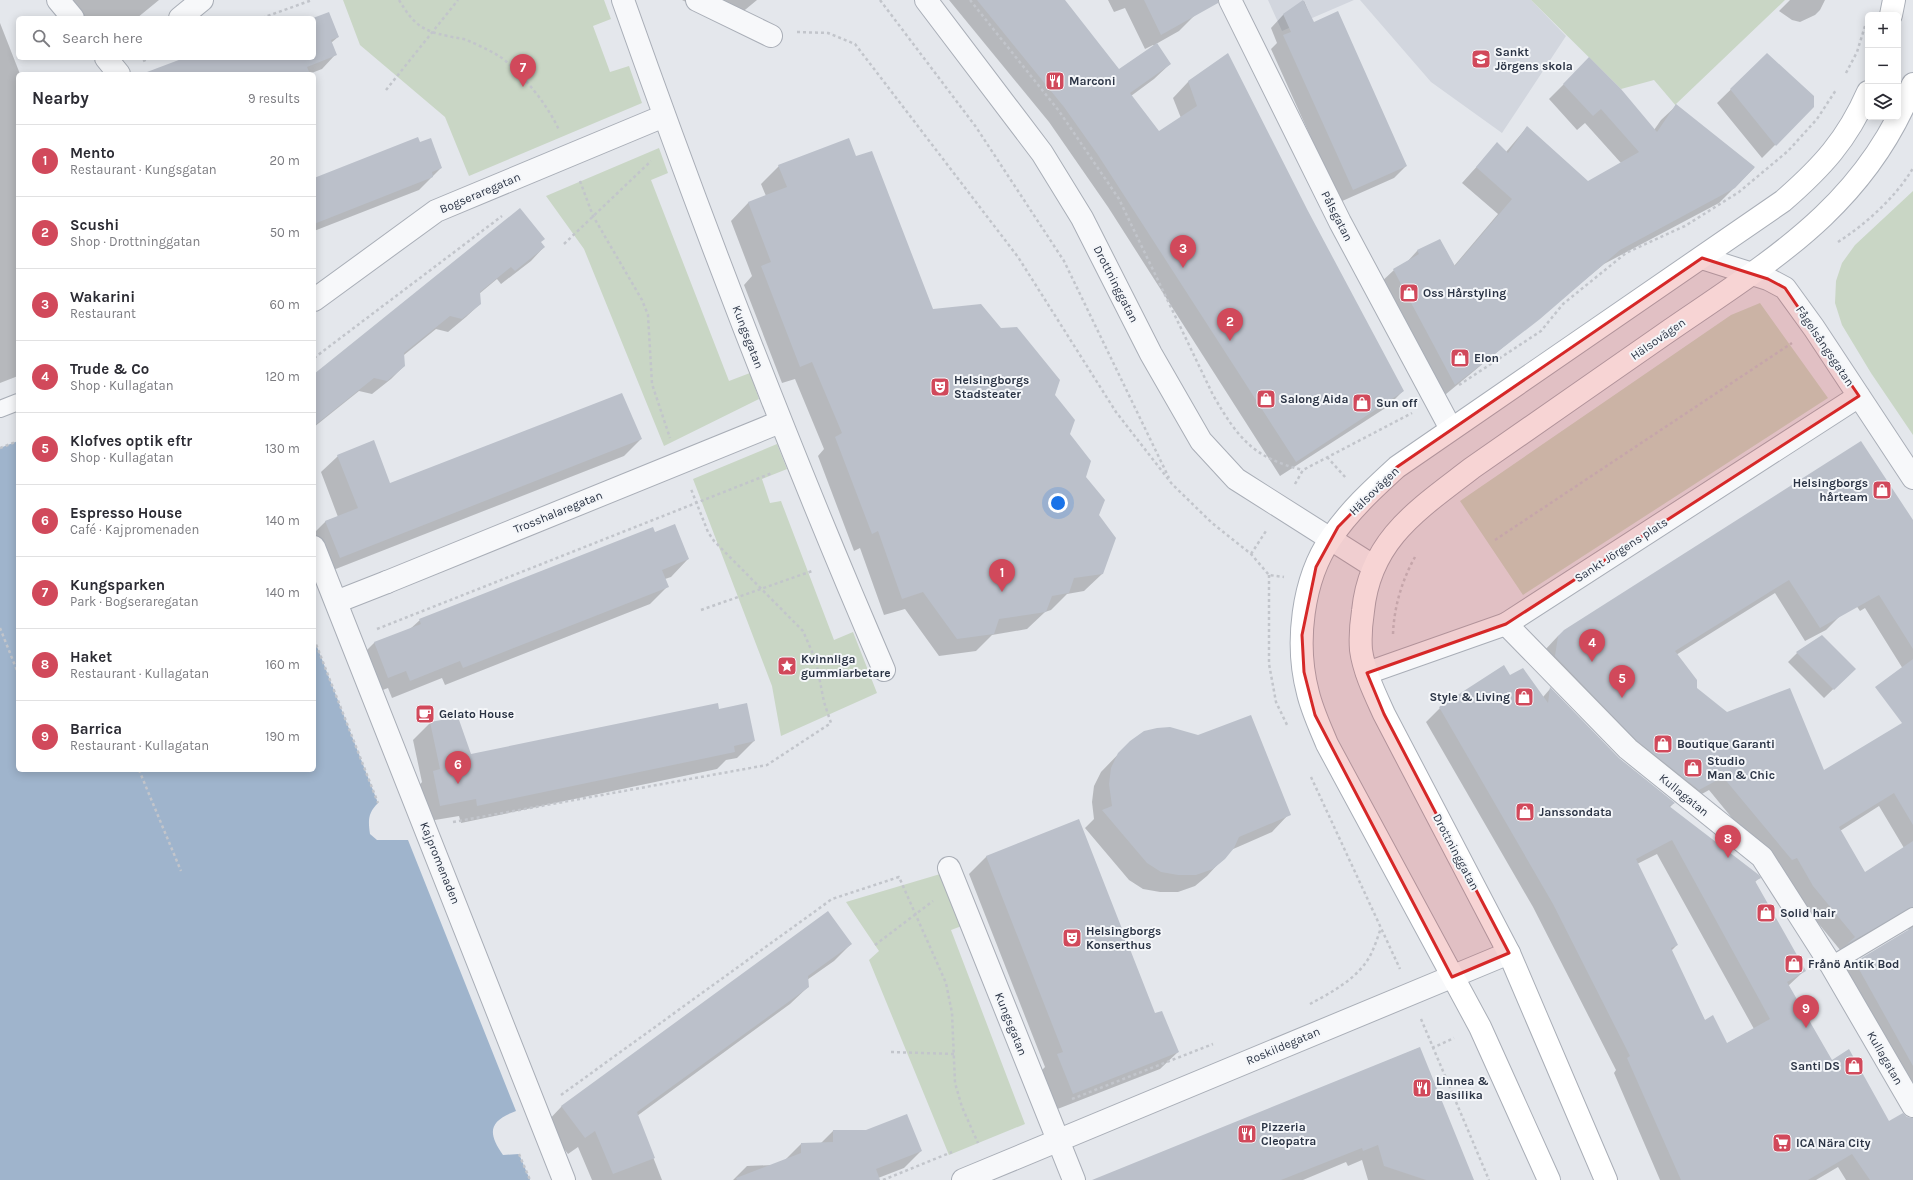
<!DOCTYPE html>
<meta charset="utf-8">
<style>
:root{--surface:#fff;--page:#f2f2f3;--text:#2b2b33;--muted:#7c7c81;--line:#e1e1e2;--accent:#d1495b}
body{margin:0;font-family:Karla,sans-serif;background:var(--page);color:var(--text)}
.controls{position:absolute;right:12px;top:12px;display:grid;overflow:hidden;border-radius:6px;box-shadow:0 2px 10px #0003}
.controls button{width:36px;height:36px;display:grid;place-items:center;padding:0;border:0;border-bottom:1px solid var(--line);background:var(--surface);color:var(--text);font:20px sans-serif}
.you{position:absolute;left:1058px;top:503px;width:14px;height:14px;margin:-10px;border:3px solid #fff;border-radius:50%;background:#1a73e8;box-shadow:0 0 0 6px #1a73e833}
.badge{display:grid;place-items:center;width:26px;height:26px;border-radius:50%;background:var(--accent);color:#fff;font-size:13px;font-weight:700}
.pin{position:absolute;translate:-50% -33px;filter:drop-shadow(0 1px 2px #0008)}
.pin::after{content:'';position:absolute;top:21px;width:14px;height:12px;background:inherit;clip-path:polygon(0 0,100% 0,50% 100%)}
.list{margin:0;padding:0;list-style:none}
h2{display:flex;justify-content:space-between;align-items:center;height:52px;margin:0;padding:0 16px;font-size:17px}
h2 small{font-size:13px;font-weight:400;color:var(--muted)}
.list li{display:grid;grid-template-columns:26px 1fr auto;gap:12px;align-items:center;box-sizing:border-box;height:72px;padding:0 16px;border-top:1px solid var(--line)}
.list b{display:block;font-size:15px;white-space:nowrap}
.list p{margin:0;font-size:13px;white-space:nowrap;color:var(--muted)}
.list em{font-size:13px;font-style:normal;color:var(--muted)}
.icon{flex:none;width:22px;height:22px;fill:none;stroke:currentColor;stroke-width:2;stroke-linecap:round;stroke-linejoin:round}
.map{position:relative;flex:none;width:1913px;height:1180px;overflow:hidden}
.search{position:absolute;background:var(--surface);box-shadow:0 2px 10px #0003;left:16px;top:16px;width:300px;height:44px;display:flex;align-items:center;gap:10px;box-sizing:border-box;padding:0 14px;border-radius:6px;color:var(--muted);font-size:15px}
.panel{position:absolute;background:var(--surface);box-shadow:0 2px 10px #0003;left:16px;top:72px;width:300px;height:700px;border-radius:6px}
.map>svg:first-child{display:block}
</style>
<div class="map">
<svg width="1913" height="1180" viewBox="0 0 1913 1180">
<rect width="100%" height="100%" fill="#e4e7ec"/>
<path fill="#d2d6de" d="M1268,0H1354L1282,31Z
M1360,0H1531L1566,36L1502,133L1431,82Z"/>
<path fill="#c9d6c5" d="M343,0H604L611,19L593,26L610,72L629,66L642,103L469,176L445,117L360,45Z
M1531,0H1785L1676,104L1677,107L1654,80L1621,89Z
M659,148L668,173L651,180L729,381L750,373L759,399L664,446L584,249L546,196Z
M1913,191V435L1871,373L1842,325L1835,303L1836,281L1842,263L1855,245Z
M1760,303L1828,398L1523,595L1460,501L1731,315Z
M777,444L787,469L762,479L770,503L781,501L834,640L853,632L877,693L781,736L772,686L693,479Z
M947,872L967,924L951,930L1025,1124L949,1155L869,960L879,951L846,902Z"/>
<path fill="#9fb4cc" d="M18,441V770H314V639L378,803C368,813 368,820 370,834L377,840H408L516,1111C489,1121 487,1132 503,1155L519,1154L530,1180H0V448Z"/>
<path fill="#0003" fill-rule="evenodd" d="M74,0H159L137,18H66L61,13Z
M682,0H757L734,19L718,18Z
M949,0H1063L1119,70L1154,46L1153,45L1145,49L1125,8L1114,12L1108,0H1188L1195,15L1179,31L1156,44L1170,64L1154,79L1131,96L1159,133L1181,118L1173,98L1188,82L1227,55L1307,212L1403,391L1387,407L1280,476L1108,207L1049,122Z
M1790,0H1825L1820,10L1815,15L1800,22L1792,20L1779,11Z
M1304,1L1313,23L1406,166L1394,178L1340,202L1271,49L1277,43L1271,28L1283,15Z
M314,19L338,37L331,43L335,55L322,69L309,74H172L187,58H314Z
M0,23L20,74H18V376L0,383Z
M1767,54L1813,107L1762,158L1717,103Z
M1574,74L1654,130L1661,120L1676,106L1754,168L1719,203L1604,264L1440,399L1379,284L1394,270L1406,263L1417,251L1440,240L1454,266L1498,214L1462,183L1497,144L1506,152L1527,127L1588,182L1621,163L1585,123L1577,130L1549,99Z
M419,143L441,168L419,190L314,231V179Z
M856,158L933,310L1054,395L1097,515L1102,574L1084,591L1067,594L1051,610L1045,612L1027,629L992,635L976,651L939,656L905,609L884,615L860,548L854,551L818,456L824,449L795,379L782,383L744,285L752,276L731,221L748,203L766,196L761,184L779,166Z
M540,243L544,247L531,261L501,284L497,279L479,294L480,304L466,317L448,332L436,329L404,355V366L391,379L372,394L359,391L314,427V376Z
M641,439L624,456L323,574L314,551V533L326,521L338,517L321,472L338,456L390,484Z
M1913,521V685L1865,608L1860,611L1838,579L1840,616L1826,630L1805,641L1775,593L1676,655L1696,689L1727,713L1823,772L1913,736V1112L1841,977L1855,963L1909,931L1907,925L1841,951L1709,790L1684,804L1544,651L1558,636ZM1879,806L1904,848L1865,873L1840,831Z
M654,533L688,559L671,577L665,579L667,587L650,604L445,685L442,678L392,698L388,688L370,695L357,660L374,643L410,629L420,620Z
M1822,637L1854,669L1824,698L1788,662L1797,653Z
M1509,676L1543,697L1550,689L1618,758L1674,803L1669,808L1759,878L1755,882L1804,971L1788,986L1832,1061L1889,1122L1907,1118L1910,1119L1913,1114V1180H1846L1838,1167L1816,1180H1660L1614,1073L1616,1070L1533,907L1426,722L1440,708ZM1657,854L1754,1029L1726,1044L1705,1021L1671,951L1677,945L1637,864Z
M718,710L754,741L737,758L726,760L717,769L461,823L459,816L423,822L416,789L422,782L413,740L430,723L471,755Z
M1130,742L1289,814L1272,832L1231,850L1207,876L1195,886L1178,892H1160L1143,889L1129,880L1085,828L1094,819L1092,802L1094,786L1101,772Z
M987,856L1155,1015L1178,1052L1160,1069L1055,1110L1040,1072L1045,1067L969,874Z
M851,944L834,961L807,980L808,987L790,1004L637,1116L662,1180H592L578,1147L568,1154L545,1124L562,1106Z
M1419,1048L1473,1180H1368L1362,1160L1348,1166L1346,1162L1303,1180H1098Z
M833,1131L921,1151L904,1168L873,1180H733L747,1166L774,1165L785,1160L801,1144L821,1143Z"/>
<path fill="#bbc0ca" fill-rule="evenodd" d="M977,0H1065L1119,69L1157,43L1171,64L1130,93L1159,131L1197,106L1188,81L1228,53L1308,211L1404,391L1296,462L1098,155L1064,107Z
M1144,0H1218V3L1161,35Z
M1303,0L1314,22L1338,11L1407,166L1353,190L1283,35L1291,32L1283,14Z
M329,12L339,37L331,40L337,55L307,67L310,74H148L147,72L184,58H314L313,18Z
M1767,53L1814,96V107L1776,146L1730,89Z
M1589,57L1621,89L1657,132L1676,104L1755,167L1735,188L1620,250L1540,319L1455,385L1393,269L1419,254L1417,250L1440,239L1455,266L1512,199L1476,167L1497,142L1508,153L1527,126L1588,181L1639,152L1601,109L1593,116L1563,84Z
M418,137L420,142L431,138L442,168L432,172L433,177L314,224V178Z
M849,138L856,156L872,151L933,309L981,304L1001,328L1017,327L1060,380L1055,395L1075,420L1070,434L1091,461L1086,477L1105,500L1099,515L1116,538L1103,574L1074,578L1069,593L1052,596L1046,612L999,619L994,634L957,639L923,592L902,599L878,531L872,534L835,437L842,433L812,362L800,367L761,266L771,262L748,202L787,187L778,165Z
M520,208L545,239L541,242L545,247L515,271L511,267L480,292L481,304L462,319L450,316L404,353L405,366L387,381L374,378L314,426V374Z
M622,393L642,439L340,558L325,521L358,508L337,455L374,440L390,483Z
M1861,441L1913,520V649L1879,595L1820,628L1789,580L1675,651L1697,680V688L1727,712L1790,688L1824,770L1902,723L1875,687L1913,659V825L1894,793L1839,827L1865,872L1913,841V907L1847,944L1855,937L1813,886L1797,858L1792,860L1723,777L1699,790L1636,740L1555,656L1558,636L1564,630Z
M675,524L689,559L662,570L669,587L463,668L460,661L410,681L406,671L388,678L374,642L421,624L419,619L498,588L653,527L655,532Z
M1822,635L1856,669L1834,690L1796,652Z
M1504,665L1510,675L1523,668L1548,703L1550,687L1619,758L1675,803L1669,806L1759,875L1761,878L1755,881L1806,971L1787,982L1832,1060L1849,1049L1889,1121L1903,1113L1907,1117L1913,1118V1180H1870L1852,1154L1808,1180H1681L1627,1058L1630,1056L1553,904L1439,707ZM1672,840L1770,1019L1727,1043L1713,1015L1705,1020L1671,948L1678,945L1636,859Z
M718,703L719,709L747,703L755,741L734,746L735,752L477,806L476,799L440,806L433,771L440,769L430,722L458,717L471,754Z
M1251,715L1291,815L1239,837L1234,848L1225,859L1213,869L1196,875H1178L1161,872L1147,863L1102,810L1112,806L1109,784L1111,768L1118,753L1130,741L1144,731L1157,728L1170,727L1198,735Z
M1079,819L1155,1013L1162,1011L1179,1052L1073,1094L1057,1054L1063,1052L986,856Z
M828,911L852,944L808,976L809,987L637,1112L655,1158L613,1174L595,1131L585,1138L561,1106Z
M1913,927V1066L1855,962Z
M1420,1047L1474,1180H1426L1384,1166L1378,1145L1363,1151L1362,1148L1281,1180H1092Z
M907,1114L922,1151L876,1169L880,1180H737L736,1178L801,1153V1143L833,1142V1130H866Z"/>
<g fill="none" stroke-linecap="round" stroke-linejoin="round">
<defs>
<path id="service" d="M0,409L18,402
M1831,965L1913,916"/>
<path id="pedestrian" d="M58,0L73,18
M106,58L119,74
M314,547L564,1180
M336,602L387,582
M1506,624L1628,749L1762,857L1831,965L1913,1106"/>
<path id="minor" d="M623,0C703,226 789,450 884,670
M697,0L771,36
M1230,0L1340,222L1451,429
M180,18L202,0
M1702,258L1768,279L1785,288L1814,328L1913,478
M314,300L436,211L664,116
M387,582L780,422
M1367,673L1506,624L1859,396
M949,868L1074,1180
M963,1180L1509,953"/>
<path id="tertiary" d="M926,0L1042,153L1082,218L1151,354L1201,441L1236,479L1373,566"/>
<path id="secondary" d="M1891,15L1894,0
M1549,1180L1480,1027L1327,744C1320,727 1312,710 1308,693C1295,644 1302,580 1331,538C1349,511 1373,489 1397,467L1783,201C1822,167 1847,140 1868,92
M1606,1180L1509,953L1384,714C1375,694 1364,672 1361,650C1360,637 1361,624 1363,611C1370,539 1419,509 1472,468C1536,424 1599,379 1663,335C1767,263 1865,208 1913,84"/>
</defs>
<use href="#service" stroke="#a9aeb7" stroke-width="18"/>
<use href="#pedestrian" stroke="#a9aeb7" stroke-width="24"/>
<use href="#minor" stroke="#a9aeb7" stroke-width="24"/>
<use href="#tertiary" stroke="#a9aeb7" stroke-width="24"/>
<use href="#secondary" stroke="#a9aeb7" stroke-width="24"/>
<path stroke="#c2c5cb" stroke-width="2.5" stroke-dasharray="3 3" stroke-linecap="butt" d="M399,0C413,23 421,31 448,36C455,38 463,38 469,41C482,47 499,54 509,64C528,81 548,106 559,130
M880,0L976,127L1064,261L1169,478
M970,0L1059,111L1119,199L1213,395C1238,438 1253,458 1303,470
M262,18L312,0
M797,32L828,33L855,44L1018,257L1116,412L1172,484L1212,523L1251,554L1269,575L1284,577
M143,61L150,58
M1846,73L1857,52L1865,26
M386,90L458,0
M580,181L593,216L642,300L648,315L652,384L670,438
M1838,242C1866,224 1896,197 1913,168
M564,244L651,161
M314,358L502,216
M1459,385L1541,331L1563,304L1626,253L1685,226L1739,192L1788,151L1817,119L1836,90
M0,448L18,441
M1327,457L1346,478
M1295,484L1303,470L1412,413
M1495,540L1792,343
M1251,554L1266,531
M1269,575V664L1276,702L1288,727
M701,610L812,571
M0,628L18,673
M377,629L772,473
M1393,634C1394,607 1402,580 1415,557
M314,639L378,803
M139,770L181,871
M1311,777L1400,969
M453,822L767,765L831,723L824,702L816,661L803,631L714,541L708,532L691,489
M875,945L933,901
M1310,1004C1332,992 1359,978 1371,954C1375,946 1378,936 1381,928
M1421,1019L1489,1180
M1432,1048L1454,1038
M891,1052L954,1054
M561,1095L832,899L899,877L946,983L952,1013L955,1083L962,1107L978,1143
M1072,1099L1213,1044
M519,1154L530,1180
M883,1180L952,1152"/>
<use href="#service" stroke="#f7f8fa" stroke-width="16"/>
<use href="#pedestrian" stroke="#f7f8fa" stroke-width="22"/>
<use href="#minor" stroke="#f7f8fa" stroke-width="22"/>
<use href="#tertiary" stroke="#f7f8fa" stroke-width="22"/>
<use href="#secondary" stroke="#fff" stroke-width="22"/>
</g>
<path fill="#d62828" fill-opacity="0.2" stroke="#d62828" stroke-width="3" stroke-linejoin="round" d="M1702,258L1768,279L1785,288L1859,396L1506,624L1367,673L1384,714L1509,953L1452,977L1315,715L1304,672L1302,635L1316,567L1338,527L1397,467Z"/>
<defs>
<symbol id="school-square" viewBox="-11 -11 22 22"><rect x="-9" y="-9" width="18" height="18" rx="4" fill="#d1495b" stroke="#f4f6f9"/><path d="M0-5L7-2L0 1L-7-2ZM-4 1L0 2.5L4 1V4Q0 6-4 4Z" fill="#fff"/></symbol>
<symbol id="restaurant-square" viewBox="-11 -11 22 22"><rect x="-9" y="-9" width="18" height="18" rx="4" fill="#d1495b" stroke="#f4f6f9"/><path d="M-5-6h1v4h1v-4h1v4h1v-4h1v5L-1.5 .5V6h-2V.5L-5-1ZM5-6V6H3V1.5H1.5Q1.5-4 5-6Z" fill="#fff"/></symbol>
<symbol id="shop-square" viewBox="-11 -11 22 22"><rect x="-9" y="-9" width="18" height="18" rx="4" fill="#d1495b" stroke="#f4f6f9"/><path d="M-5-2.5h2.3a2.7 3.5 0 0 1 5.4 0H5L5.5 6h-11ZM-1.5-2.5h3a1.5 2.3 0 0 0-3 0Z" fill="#fff"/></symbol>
<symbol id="theatre-square" viewBox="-11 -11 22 22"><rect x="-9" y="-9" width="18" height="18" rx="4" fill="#d1495b" stroke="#f4f6f9"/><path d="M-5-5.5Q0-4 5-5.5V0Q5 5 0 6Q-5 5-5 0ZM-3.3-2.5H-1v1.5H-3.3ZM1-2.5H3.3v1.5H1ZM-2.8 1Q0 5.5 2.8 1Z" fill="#fff"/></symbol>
<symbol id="sight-square" viewBox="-11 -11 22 22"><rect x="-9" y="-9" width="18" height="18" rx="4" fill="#d1495b" stroke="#f4f6f9"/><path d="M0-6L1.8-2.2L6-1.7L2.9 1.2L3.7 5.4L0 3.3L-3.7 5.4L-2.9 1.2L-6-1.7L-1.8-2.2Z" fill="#fff"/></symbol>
<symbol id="cafe-square" viewBox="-11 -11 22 22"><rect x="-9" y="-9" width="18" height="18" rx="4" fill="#d1495b" stroke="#f4f6f9"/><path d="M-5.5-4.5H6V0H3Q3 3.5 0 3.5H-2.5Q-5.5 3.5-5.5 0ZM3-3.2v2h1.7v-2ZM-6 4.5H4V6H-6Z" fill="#fff"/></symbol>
<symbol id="supermarket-square" viewBox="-11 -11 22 22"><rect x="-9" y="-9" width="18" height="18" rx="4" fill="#d1495b" stroke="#f4f6f9"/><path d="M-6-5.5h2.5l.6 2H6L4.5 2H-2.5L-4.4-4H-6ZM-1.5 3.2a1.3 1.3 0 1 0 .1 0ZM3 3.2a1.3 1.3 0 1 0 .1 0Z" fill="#fff"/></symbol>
</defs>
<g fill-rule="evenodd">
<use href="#school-square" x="1470" y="48" width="22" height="22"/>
<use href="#restaurant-square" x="1044" y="70" width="22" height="22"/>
<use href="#shop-square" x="1398" y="282" width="22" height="22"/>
<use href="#shop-square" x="1449" y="347" width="22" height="22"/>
<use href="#theatre-square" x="929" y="376" width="22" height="22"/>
<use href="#shop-square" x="1255" y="388" width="22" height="22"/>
<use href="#shop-square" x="1351" y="392" width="22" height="22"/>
<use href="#shop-square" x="1871" y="479" width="22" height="22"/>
<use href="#sight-square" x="776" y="655" width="22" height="22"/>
<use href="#shop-square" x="1513" y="686" width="22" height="22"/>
<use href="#cafe-square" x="414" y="703" width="22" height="22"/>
<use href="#shop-square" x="1652" y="733" width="22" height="22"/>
<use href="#shop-square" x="1682" y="757" width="22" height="22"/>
<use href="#shop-square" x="1514" y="801" width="22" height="22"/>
<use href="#shop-square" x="1755" y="902" width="22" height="22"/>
<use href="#theatre-square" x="1061" y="927" width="22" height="22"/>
<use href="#shop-square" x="1783" y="953" width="22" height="22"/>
<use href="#shop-square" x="1843" y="1055" width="22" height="22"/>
<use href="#restaurant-square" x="1411" y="1077" width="22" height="22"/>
<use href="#restaurant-square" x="1236" y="1123" width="22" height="22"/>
<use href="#supermarket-square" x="1771" y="1132" width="22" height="22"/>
</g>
<g text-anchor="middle" stroke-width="4" stroke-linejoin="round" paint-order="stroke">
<g font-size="12" font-weight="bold" fill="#2b3445" stroke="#f4f6f9" text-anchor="start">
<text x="1495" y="56">Sankt<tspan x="1495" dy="14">Jörgens skola</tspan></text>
<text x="1069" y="85">Marconi</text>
<text x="1423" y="297">Oss Hårstyling</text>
<text x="1474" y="362">Elon</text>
<text x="954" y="384">Helsingborgs<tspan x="954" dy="14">Stadsteater</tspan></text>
<text x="1280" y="403">Salong Aida</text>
<text x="1376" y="407">Sun off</text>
<text x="1868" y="487" text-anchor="end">Helsingborgs<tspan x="1868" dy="14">hårteam</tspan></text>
<text x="801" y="663">Kvinnliga<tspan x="801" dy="14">gummiarbetare</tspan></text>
<text x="1510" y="701" text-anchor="end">Style &amp; Living</text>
<text x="439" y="718">Gelato House</text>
<text x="1677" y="748">Boutique Garanti</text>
<text x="1707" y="765">Studio<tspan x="1707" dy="14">Man &amp; Chic</tspan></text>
<text x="1539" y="816">Janssondata</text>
<text x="1780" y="917">Solid hair</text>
<text x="1086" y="935">Helsingborgs<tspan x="1086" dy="14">Konserthus</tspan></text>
<text x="1808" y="968">Frånö Antik Bod</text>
<text x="1840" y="1070" text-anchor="end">Santi DS</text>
<text x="1436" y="1085">Linnea &amp;<tspan x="1436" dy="14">Basilika</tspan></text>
<text x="1261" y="1131">Pizzeria<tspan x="1261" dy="14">Cleopatra</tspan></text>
<text x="1796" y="1147">ICA Nära City</text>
</g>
<g font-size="12" fill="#2b3445" stroke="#f4f6f9">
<text transform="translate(480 193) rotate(-23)" y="4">Bogseraregatan</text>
<text transform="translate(1337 216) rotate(63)" y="4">Pålsgatan</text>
<text transform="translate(1116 284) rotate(63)" y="4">Drottninggatan</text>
<text transform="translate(748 337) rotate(69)" y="4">Kungsgatan</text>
<text transform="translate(1658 339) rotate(-35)" y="4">Hälsovägen</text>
<text transform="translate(1825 346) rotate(56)" y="4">Fågelsångsgatan</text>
<text transform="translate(1374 491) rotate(-44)" y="4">Hälsovägen</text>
<text transform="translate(558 512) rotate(-22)" y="4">Trosshalaregatan</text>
<text transform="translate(1621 550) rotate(-33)" y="4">Sankt Jörgens plats</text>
<text transform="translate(1684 795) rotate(39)" y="4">Kullagatan</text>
<text transform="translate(1456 852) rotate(62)" y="4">Drottninggatan</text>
<text transform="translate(440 863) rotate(68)" y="4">Kajpromenaden</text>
<text transform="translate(1011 1024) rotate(68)" y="4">Kungsgatan</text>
<text transform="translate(1283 1046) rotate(-23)" y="4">Roskildegatan</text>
<text transform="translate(1885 1058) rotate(60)" y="4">Kullagatan</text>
</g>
</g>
</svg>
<div class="controls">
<button>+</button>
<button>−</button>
<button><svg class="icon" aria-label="layers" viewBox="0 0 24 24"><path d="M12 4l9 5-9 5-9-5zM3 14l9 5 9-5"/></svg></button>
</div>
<div class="you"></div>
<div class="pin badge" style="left:1002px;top:592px">1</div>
<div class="pin badge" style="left:1230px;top:341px">2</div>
<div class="pin badge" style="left:1183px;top:268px">3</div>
<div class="pin badge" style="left:1592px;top:662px">4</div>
<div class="pin badge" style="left:1622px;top:698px">5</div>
<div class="pin badge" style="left:458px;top:784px">6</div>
<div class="pin badge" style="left:523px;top:87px">7</div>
<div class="pin badge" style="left:1728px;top:858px">8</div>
<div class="pin badge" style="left:1806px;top:1028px">9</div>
<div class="search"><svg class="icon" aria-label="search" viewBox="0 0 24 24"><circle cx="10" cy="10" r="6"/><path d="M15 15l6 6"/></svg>Search here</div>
<section class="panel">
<h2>Nearby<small>9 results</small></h2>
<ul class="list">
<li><span class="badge">1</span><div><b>Mento</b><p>Restaurant · Kungsgatan</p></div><em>20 m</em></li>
<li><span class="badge">2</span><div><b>Scushi</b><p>Shop · Drottninggatan</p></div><em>50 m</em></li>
<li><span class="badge">3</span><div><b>Wakarini</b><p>Restaurant</p></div><em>60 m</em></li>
<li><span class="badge">4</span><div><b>Trude &amp; Co</b><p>Shop · Kullagatan</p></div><em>120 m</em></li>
<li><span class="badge">5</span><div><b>Klofves optik eftr</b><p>Shop · Kullagatan</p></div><em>130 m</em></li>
<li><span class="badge">6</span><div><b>Espresso House</b><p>Café · Kajpromenaden</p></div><em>140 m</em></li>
<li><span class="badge">7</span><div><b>Kungsparken</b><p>Park · Bogseraregatan</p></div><em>140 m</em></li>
<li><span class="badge">8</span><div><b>Haket</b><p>Restaurant · Kullagatan</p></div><em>160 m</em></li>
<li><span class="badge">9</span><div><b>Barrica</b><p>Restaurant · Kullagatan</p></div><em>190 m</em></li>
</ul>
</section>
</div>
